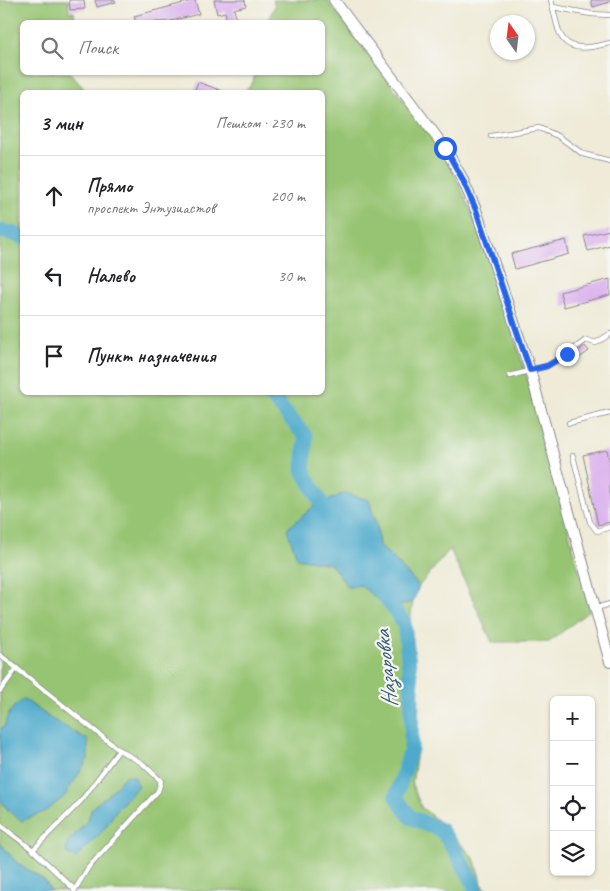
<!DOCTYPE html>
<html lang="ru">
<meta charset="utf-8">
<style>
:root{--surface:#fff;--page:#f2f2f2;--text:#202124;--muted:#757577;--line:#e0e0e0}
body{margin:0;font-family:Caveat,sans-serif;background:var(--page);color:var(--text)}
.controls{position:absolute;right:15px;bottom:15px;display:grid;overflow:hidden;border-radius:8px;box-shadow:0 1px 4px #0004}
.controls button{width:45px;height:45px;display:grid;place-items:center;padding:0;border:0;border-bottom:1px solid var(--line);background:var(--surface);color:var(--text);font:25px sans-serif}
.compass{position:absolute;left:490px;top:15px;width:45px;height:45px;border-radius:50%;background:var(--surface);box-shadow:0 1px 4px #0004;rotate:346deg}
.stop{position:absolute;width:15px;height:15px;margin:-11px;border:4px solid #2563eb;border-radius:50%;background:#fff}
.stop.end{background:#2563eb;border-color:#fff;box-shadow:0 1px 5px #0008}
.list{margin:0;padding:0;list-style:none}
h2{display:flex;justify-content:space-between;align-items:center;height:65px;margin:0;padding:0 20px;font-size:21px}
h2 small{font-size:16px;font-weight:400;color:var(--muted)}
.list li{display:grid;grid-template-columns:32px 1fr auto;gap:15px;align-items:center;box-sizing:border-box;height:80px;padding:0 20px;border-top:1px solid var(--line)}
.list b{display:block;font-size:19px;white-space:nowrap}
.list p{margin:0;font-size:16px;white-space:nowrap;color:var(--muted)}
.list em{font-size:16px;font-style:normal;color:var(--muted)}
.icon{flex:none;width:28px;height:28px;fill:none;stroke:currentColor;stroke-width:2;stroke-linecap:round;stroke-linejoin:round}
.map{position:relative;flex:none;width:610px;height:891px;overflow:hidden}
.search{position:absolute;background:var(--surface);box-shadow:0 1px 4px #0004;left:20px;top:20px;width:305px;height:55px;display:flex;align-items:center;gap:12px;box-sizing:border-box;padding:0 18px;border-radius:8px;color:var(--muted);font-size:19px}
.panel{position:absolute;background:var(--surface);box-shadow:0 1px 4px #0004;left:20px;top:90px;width:305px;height:305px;border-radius:8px}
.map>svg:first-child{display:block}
</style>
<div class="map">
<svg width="610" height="891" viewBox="0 0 610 891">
<rect width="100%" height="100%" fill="#f6f6f2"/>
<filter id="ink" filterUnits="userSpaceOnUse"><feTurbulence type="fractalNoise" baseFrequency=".02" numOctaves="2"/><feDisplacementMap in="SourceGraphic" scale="10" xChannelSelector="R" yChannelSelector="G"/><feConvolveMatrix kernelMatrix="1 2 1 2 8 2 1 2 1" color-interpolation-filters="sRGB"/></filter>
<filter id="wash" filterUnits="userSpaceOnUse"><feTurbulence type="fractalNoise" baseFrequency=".0096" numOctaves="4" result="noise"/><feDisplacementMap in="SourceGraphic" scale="20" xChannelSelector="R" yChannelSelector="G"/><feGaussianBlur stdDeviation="1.12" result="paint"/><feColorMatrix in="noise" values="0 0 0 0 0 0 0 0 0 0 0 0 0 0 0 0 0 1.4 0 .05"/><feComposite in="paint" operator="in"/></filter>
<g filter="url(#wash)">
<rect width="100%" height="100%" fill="#efebd8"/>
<path fill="#97c472" stroke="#5c7356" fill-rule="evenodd" d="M0,0H68L69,12H74L75,22H22V72L70,73L86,91L90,92H22V392H322V92H245L253,82L255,73L322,72V22H267L275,6L273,0H327L442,151L458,181L472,213L491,266L526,374L590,610L549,642H492L450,549L419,586L391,556L379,546L377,526L297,558L331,564L348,587L360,585L380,601L393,607L413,602L410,621L415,657L418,691L416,724L417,752L412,784L421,807L444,826L474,858L482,884L488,891H50L45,881L16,862L0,843V800L10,812L50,718L24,699L8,715L4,727L0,729ZM126,775L138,786L117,809L103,831L68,843L88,820L92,808L112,791Z"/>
<path fill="#4eaacc" stroke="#386684" d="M345,493L369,500L377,526L379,546L391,556L419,586L413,602L393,607L380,601L360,585L348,587L331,564L297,558L287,529L313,507Z
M24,699L50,718L88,740V759L64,797L46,811L22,821L10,812L0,800V729L4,727C8,713 11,708 24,699Z
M126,775L135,777L138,786L117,809L103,831L76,858L66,853L68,842L88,820L92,808L112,791Z
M0,843L16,862L45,881L50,891H0Z"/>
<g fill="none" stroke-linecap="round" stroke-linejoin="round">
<path stroke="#4eaacc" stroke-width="15" d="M0,231L12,233L22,237
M265,392L273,398L306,437L303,470L331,520
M380,590L404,623L412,691L411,749L396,797L410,817L441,830L454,849L473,882L476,891"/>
</g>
<g id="blocks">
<path fill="#dbb2ee" d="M69,0H84L85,9L70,10Z
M95,0H115L116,2L97,7Z
M195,0L199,14L167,22H136L134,16Z
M214,0H245L246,6L234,9L237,22H227L225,12L217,14Z
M591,0H610V2L593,7Z
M198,82L225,92H194Z
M610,230V245L588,251L584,236Z
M566,240L569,254L515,269L511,254Z
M610,279V295L564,307L560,292Z
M585,346L589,351L579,358L575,353Z
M607,450L610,463V522L598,525L583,455Z"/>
</g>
</g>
<g filter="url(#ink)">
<use href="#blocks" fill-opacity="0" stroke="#88868a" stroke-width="1"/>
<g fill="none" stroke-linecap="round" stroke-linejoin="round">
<defs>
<path id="service" d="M551,0C554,11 556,24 560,34C569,54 594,47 610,43
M553,7L591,14L610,15
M491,136L539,128L558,136L583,154L610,161
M510,376L547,366L567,354L586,340L596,343L610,334
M569,423L610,413
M573,456L590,522L597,531L610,527
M596,608L610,604
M0,655L119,750L142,763L161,781L158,791L88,868L74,891
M0,691L17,668
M0,825L33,850L75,890
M33,850L81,801L119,750"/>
<path id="tertiary" d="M334,0L445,148L462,178L476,210L530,370L610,662"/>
</defs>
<use href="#service" stroke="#88868a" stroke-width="6"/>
<use href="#tertiary" stroke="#88868a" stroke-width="12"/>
<use href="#service" stroke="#fff" stroke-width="4.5"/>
<use href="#tertiary" stroke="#fff" stroke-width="10"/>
</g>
</g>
<g fill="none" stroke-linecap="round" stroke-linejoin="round" filter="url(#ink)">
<path stroke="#2563eb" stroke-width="6" d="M445,148L462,178L476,210L530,370L547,366L567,354"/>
</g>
<g text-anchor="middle" stroke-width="4.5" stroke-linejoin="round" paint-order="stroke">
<g font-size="22" font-style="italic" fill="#345875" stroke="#f6f6f2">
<text transform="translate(385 669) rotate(-96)" y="8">Назаровка</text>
</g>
</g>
</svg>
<div class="controls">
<button>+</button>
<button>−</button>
<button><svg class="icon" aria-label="locate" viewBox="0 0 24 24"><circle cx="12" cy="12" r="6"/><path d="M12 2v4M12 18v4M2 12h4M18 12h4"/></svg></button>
<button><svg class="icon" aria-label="layers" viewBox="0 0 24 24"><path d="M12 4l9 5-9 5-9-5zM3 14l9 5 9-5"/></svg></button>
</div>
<svg class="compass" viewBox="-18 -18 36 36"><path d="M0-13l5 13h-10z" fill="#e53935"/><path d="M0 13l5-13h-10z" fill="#757577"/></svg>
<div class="stop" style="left:445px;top:148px"></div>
<div class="stop end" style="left:567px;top:354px"></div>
<div class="search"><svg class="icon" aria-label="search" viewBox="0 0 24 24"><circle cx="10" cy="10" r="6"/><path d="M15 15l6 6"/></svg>Поиск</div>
<section class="panel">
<h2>3 мин<small>Пешком · 230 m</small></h2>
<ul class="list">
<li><svg class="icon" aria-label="ahead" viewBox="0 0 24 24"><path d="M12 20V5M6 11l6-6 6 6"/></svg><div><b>Прямо</b><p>проспект Энтузиастов</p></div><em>200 m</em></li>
<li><svg class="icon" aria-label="left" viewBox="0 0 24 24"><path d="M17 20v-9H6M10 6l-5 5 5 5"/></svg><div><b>Налево</b></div><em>30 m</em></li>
<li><svg class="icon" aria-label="arrive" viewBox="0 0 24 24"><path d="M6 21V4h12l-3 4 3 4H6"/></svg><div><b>Пункт назначения</b></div></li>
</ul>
</section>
</div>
